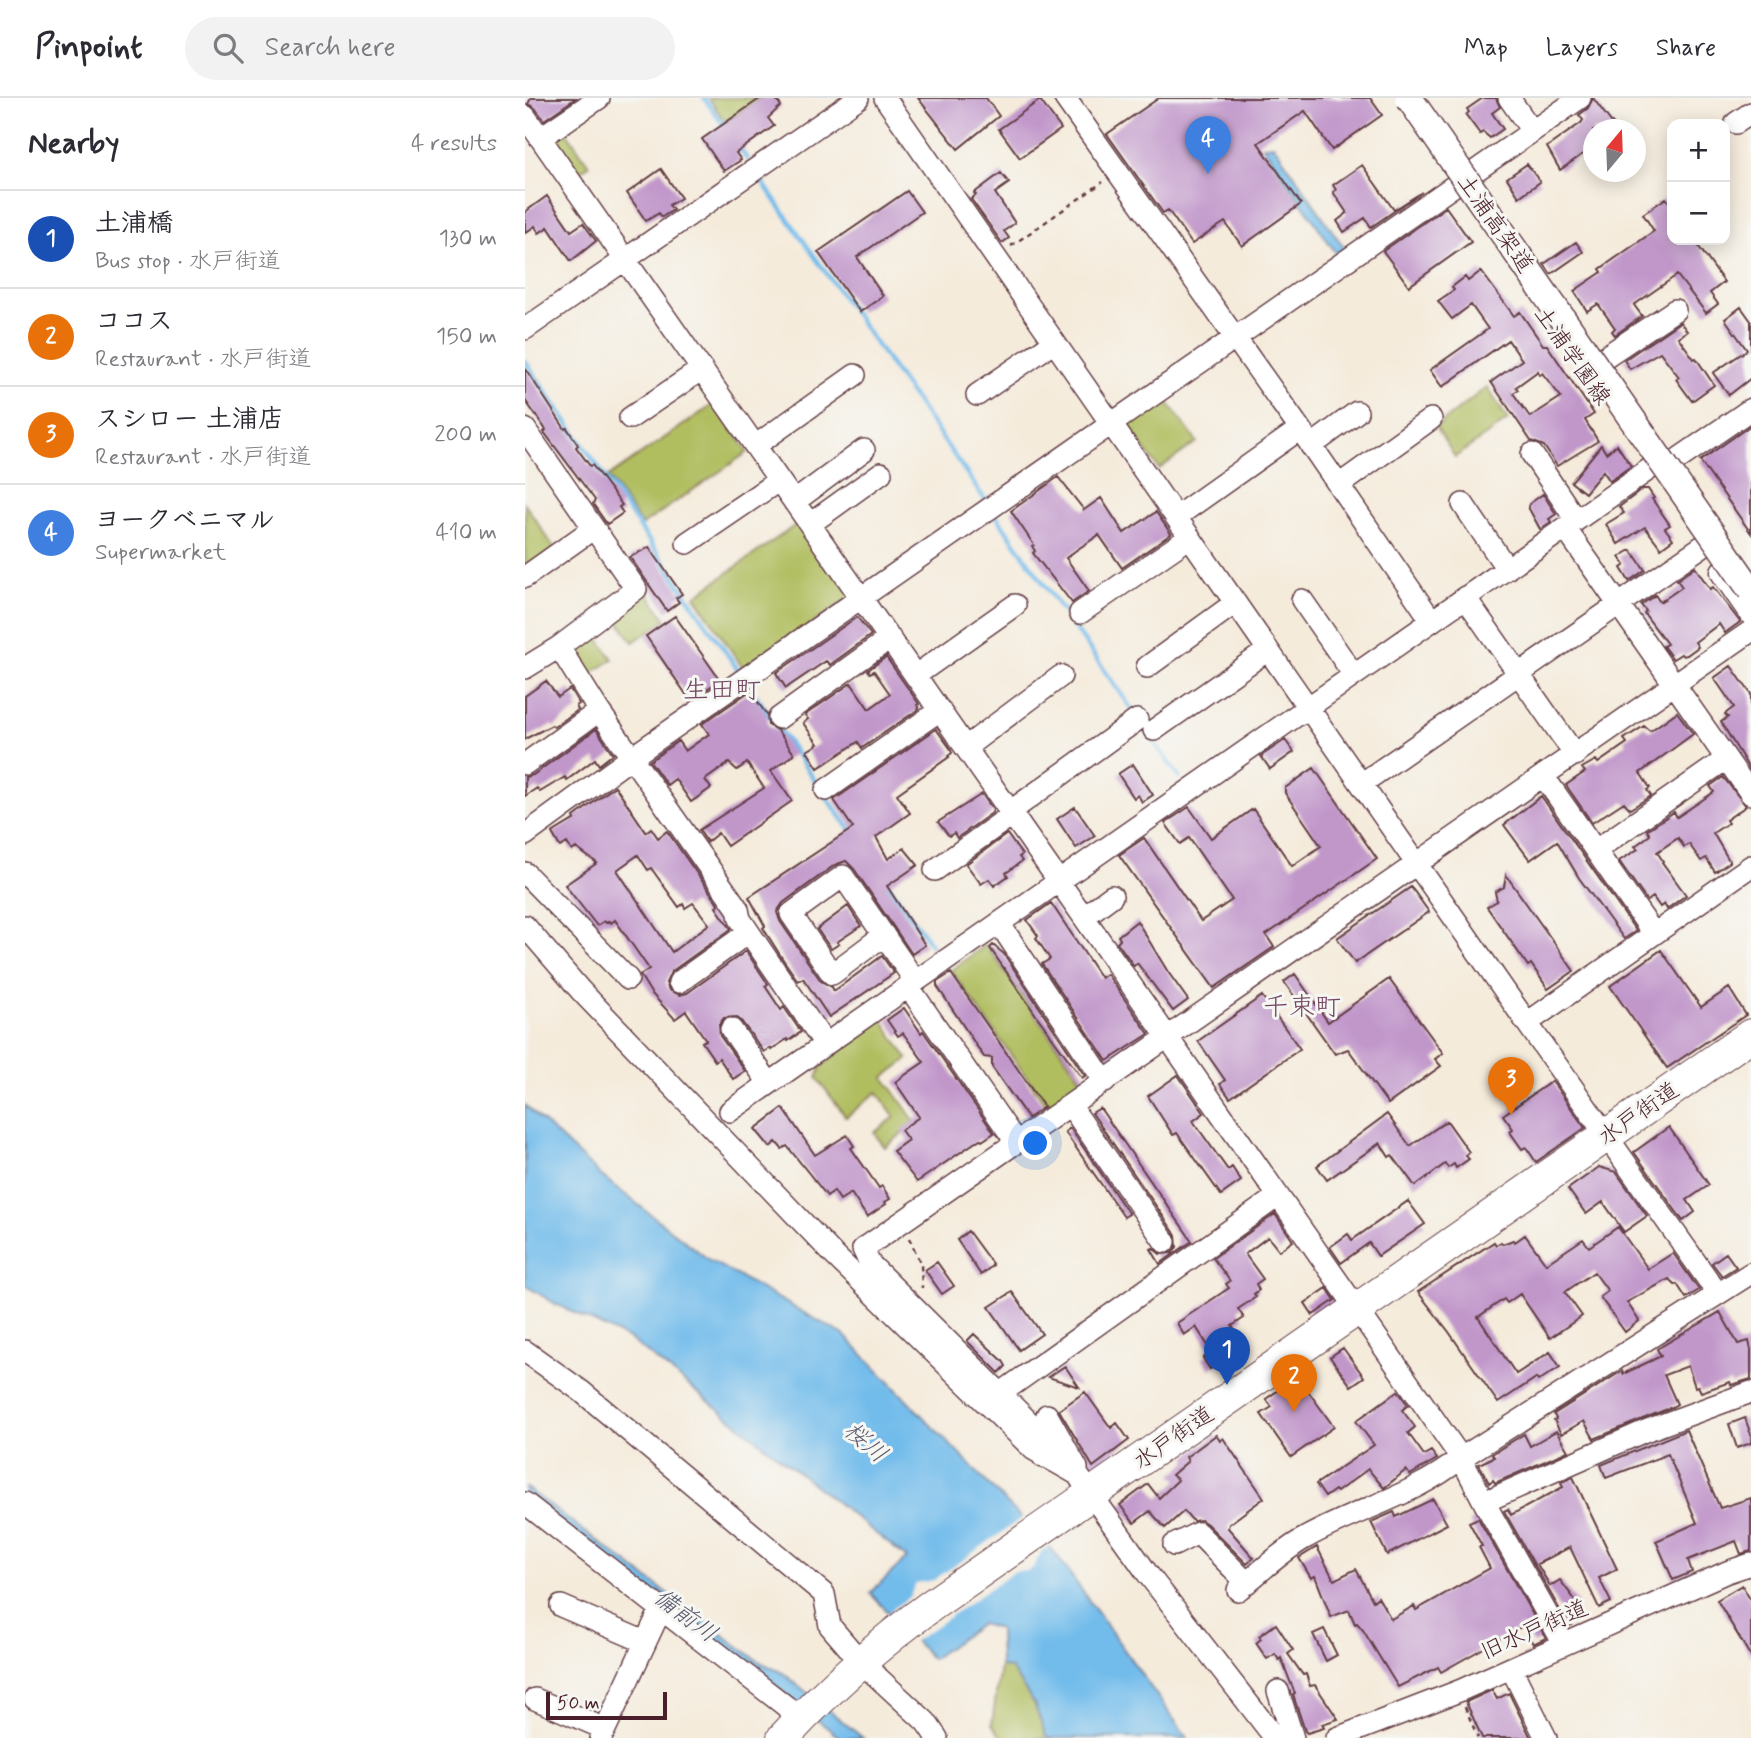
<!DOCTYPE html>
<meta charset="utf-8">
<style>
:root{--surface:#fff;--page:#f2f2f3;--text:#2b2b33;--muted:#7c7c81;--line:#e1e1e2;--accent:#0f766e}
body{margin:0;font-family:Mynerve,"Klee One",sans-serif;background:var(--page);color:var(--text)}
.controls{position:absolute;right:21px;top:21px;display:grid;overflow:hidden;border-radius:14px;box-shadow:0 4px 18px #0003}
.controls button{width:63px;height:63px;display:grid;place-items:center;padding:0;border:0;border-bottom:2px solid var(--line);background:var(--surface);color:var(--text);font:35px sans-serif}
.compass{position:absolute;left:1058px;top:21px;width:63px;height:63px;border-radius:50%;background:var(--surface);box-shadow:0 4px 18px #0003;rotate:19deg}
.scale{position:absolute;left:21px;bottom:18px;width:121px;box-sizing:border-box;padding-left:7px;border:4px solid #4a1f2b;border-top:0;font-size:19px;line-height:24px;white-space:nowrap;color:#4a1f2b;-webkit-text-stroke:5px #f6f6f2;paint-order:stroke}
.you{position:absolute;left:511px;top:1046px;width:24px;height:24px;margin:-18px;border:5px solid #fff;border-radius:50%;background:#1a73e8;box-shadow:0 0 0 10px #1a73e833}
.badge{display:grid;place-items:center;width:46px;height:46px;border-radius:50%;background:var(--accent);color:#fff;font-size:23px;font-weight:700}
.pin{position:absolute;translate:-50% -58px;filter:drop-shadow(0 2px 4px #0008)}
.pin::after{content:'';position:absolute;top:37px;width:24px;height:21px;background:inherit;clip-path:polygon(0 0,100% 0,50% 100%)}
.list{margin:0;padding:0;list-style:none}
h2{display:flex;justify-content:space-between;align-items:center;height:91px;margin:0;padding:0 28px;font-size:30px}
h2 small{font-size:23px;font-weight:400;color:var(--muted)}
.list li{display:grid;grid-template-columns:46px 1fr auto;gap:21px;align-items:center;box-sizing:border-box;height:98px;padding:0 28px;border-top:2px solid var(--line)}
.list b{display:block;font-size:26px;white-space:nowrap}
.list p{margin:0;font-size:23px;white-space:nowrap;color:var(--muted)}
.list em{font-size:23px;font-style:normal;color:var(--muted)}
.icon{flex:none;width:38px;height:38px;fill:none;stroke:currentColor;stroke-width:2;stroke-linecap:round;stroke-linejoin:round}
.map{position:relative;flex:none;width:1226px;height:1640px;overflow:hidden}
header{display:flex;align-items:center;gap:42px;box-sizing:border-box;height:98px;padding:0 35px;background:var(--surface);border-bottom:2px solid var(--line)}
header strong{font-size:33px}
nav{display:flex;gap:38px;margin-inline-start:auto;font-size:24px}
.search{width:490px;height:63px;background:var(--page);display:flex;align-items:center;gap:18px;box-sizing:border-box;padding:0 24px;border-radius:38px;color:var(--muted);font-size:26px}
main{display:flex}
aside{flex:1;background:var(--surface)}
.map>svg:first-child{display:block}
</style>
<header>
<strong>Pinpoint</strong>
<div class="search"><svg class="icon" aria-label="search" viewBox="0 0 24 24"><circle cx="10" cy="10" r="6"/><path d="M15 15l6 6"/></svg>Search here</div>
<nav><a>Map</a><a>Layers</a><a>Share</a></nav>
</header>
<main>
<aside>
<h2>Nearby<small>4 results</small></h2>
<ul class="list">
<li><span class="badge" style="background:#1a4fb4">1</span><div><b>土浦橋</b><p>Bus stop · 水戸街道</p></div><em>130 m</em></li>
<li><span class="badge" style="background:#e8710a">2</span><div><b>ココス</b><p>Restaurant · 水戸街道</p></div><em>150 m</em></li>
<li><span class="badge" style="background:#e8710a">3</span><div><b>スシロー 土浦店</b><p>Restaurant · 水戸街道</p></div><em>200 m</em></li>
<li><span class="badge" style="background:#3f7fe0">4</span><div><b>ヨークベニマル</b><p>Supermarket</p></div><em>410 m</em></li>
</ul>
</aside>
<div class="map">
<svg width="1226" height="1640" viewBox="0 0 1226 1640">
<rect width="100%" height="100%" fill="#f6f6f2"/>
<filter id="ink" filterUnits="userSpaceOnUse"><feTurbulence type="fractalNoise" baseFrequency=".0143" numOctaves="2"/><feDisplacementMap in="SourceGraphic" scale="14" xChannelSelector="R" yChannelSelector="G"/><feConvolveMatrix kernelMatrix="1 2 1 2 8 2 1 2 1" color-interpolation-filters="sRGB"/></filter>
<filter id="wash" filterUnits="userSpaceOnUse"><feTurbulence type="fractalNoise" baseFrequency=".00686" numOctaves="4" result="noise"/><feDisplacementMap in="SourceGraphic" scale="28" xChannelSelector="R" yChannelSelector="G"/><feGaussianBlur stdDeviation="1.57" result="paint"/><feColorMatrix in="noise" values="0 0 0 0 0 0 0 0 0 0 0 0 0 0 0 0 0 1.4 0 .05"/><feComposite in="paint" operator="in"/></filter>
<g filter="url(#wash)">
<rect width="100%" height="100%" fill="#f5ebdb"/>
<path fill="#b1be60" stroke="#7e6e46" stroke-width="2" d="M184,0H236L200,24Z
M40,32L64,67L47,79L22,44Z
M962,289L983,322L930,359L911,329Z
M638,298L672,344L634,371L601,325Z
M189,306L223,354L117,427L83,379Z
M0,406L30,451L0,471Z
M275,424L327,498L220,573L170,498Z
M123,495L141,522L108,544L90,518Z
M68,533L88,561L60,580L44,552Z
M461,847L558,984L522,1008L426,872Z
M356,920L383,961L359,979L391,1025L360,1049L349,1035L370,1019L352,994L321,1019L292,980L296,969Z
M475,1568L486,1571L509,1605L522,1640H477L467,1626Z"/>
<path fill="#72bceb" stroke="#5e6e8b" stroke-width="2" d="M749,47L821,153L813,158L738,48Z
M0,1007L74,1076L184,1162L319,1237L530,1455L662,1640H522L509,1605L486,1571L475,1568L474,1531L456,1526L407,1561L345,1495L382,1460L106,1242L31,1206L0,1187Z
M0,1389L233,1563L258,1575L338,1640H315L228,1570L0,1399Z"/>
<path fill="#f5ebdb" d="M500,1418L527,1446L516,1454L508,1470L503,1473H490L387,1545L360,1517L385,1498L391,1485L409,1482Z"/>
<g fill="none" stroke-linecap="round" stroke-linejoin="round">
<path stroke="#72bceb" stroke-width="4.5" d="M179,0L201,31
M214,49L222,61
M236,82L461,403
M0,263L216,576
M470,416L610,616
M230,596L247,621
M252,628L295,690
M625,638L654,679
M302,700L328,735
M361,783L406,847"/>
</g>
<g id="blocks">
<path fill="#c197ca" fill-rule="evenodd" d="M6,0H51L19,22L10,10L3,6Z
M236,0H250L256,8L243,20L249,28L211,55L216,62L199,73L177,41Z
M393,0H461L474,18L433,51Z
M634,0H845L857,17L807,52L780,13L733,45L776,106L717,148L700,124L667,146L643,112L638,115L582,36Z
M958,0H971L975,9L967,15L978,31L965,40L958,34L955,36L941,17L944,14L942,11Z
M1068,0L1092,32H1068V49L1035,72L1022,49L1056,25L1058,22L1054,17L1063,10Z
M515,2L536,31L495,60L474,31Z
M1002,66L1015,84L994,99L982,80Z
M837,67L869,112L897,94L846,129L840,120L819,134L812,123L822,115L808,94L811,92L808,87Z
M136,71L156,100L144,107L148,112L137,119L134,115L121,123L102,95Z
M476,75L484,85L470,95L490,125L479,133L484,140L477,145L446,101L451,97L449,95Z
M382,93L397,114L332,159L358,198L335,214L293,154Z
M22,98L46,133L58,125L71,143L46,163L23,129L14,135L10,128L0,135V114Z
M1141,100L1147,108V142H1169L1199,184L1185,195L1193,206L1181,215L1152,177L1109,207L1117,218L1090,237L1087,233L1090,230L1073,206L1062,213L1049,193L1077,174L1075,171L1129,133L1118,116Z
M921,109L946,144L884,188L858,153Z
M1051,144L1058,154L1026,176L1019,166Z
M956,173L989,218L995,214L1018,247H1022L1069,316L1060,322L1073,343L1032,368L1019,348L1006,343L966,284L997,262L983,242L917,289L905,272L963,231L946,207L927,221L913,203L929,192L927,189L940,179L943,183ZM1013,273L1015,277L1017,275L1036,299L1005,319L988,295L993,292L991,289Z
M1216,209L1226,223V280L1204,297L1188,275L1222,252L1200,221Z
M1155,224L1162,233L1153,239L1169,261L1171,260L1189,287L1167,303L1151,281L1154,279L1135,254L1105,271L1099,262Z
M0,270L40,331L42,330L53,347L51,349L65,368L67,367L97,407L94,409L98,415L82,426L68,406L70,402L19,334L21,332L0,302Z
M1226,327V435L1175,363Z
M1076,347L1081,355L1092,347L1106,368L1085,383L1078,373L1060,395L1046,384Z
M533,379L559,412L576,400L599,435L631,414L646,436L597,470L574,437L550,453L541,460L564,493L547,505L508,455L510,453L507,448L509,447L486,413Z
M1118,391H1123L1129,400L1127,401L1145,427L1140,430L1148,441L1136,450L1120,429L1093,446L1081,426L1099,415L1094,409Z
M1018,396L1031,416L1024,421L1026,424L1015,431L1003,409L1004,406Z
M124,449L157,496L151,500L154,504L142,513L105,459Z
M1106,452L1120,472L1104,483L1096,470L1100,467L1094,459Z
M1170,469L1185,491L1188,489L1215,524L1200,535L1194,526L1170,544L1173,549L1162,557L1158,558L1156,556L1148,561L1138,548L1142,546L1119,515L1121,513L1116,507L1130,497L1135,504L1157,489L1152,482Z
M150,518L195,582L165,602L121,538Z
M332,519L346,537L305,567L301,563L261,590L251,575Z
M361,559L394,606L392,607L394,611L337,650L333,644L293,670L282,653L293,646L278,625L283,621L280,617L326,585L344,611L365,596L349,573L345,575L343,572Z
M1206,568L1226,596L1225,672L1196,624L1203,619L1200,616L1209,609L1189,580Z
M21,583L33,599L45,591L54,606L51,608L53,612L29,629L27,627L0,641V598Z
M225,593L242,617L243,627L253,633L269,656L246,673L267,703L202,748L193,735L182,744L174,732L239,690L222,665L212,672L204,665L180,682L186,690L166,704L150,681L142,687L125,663L153,643L160,653L184,636L177,626Z
M1152,614L1168,636L1115,675L1125,690L1122,692L1126,698L1105,711L1099,704L1067,725L1041,687L1060,674L1057,670L1071,662L1073,665L1102,645L1099,641L1119,628L1125,633Z
M71,631L88,656L74,667L70,661L42,682L40,679L15,694L12,690L0,698V679L8,677Z
M411,631L425,650L427,655L423,658L424,659L372,696L385,715L351,739L363,761L379,750L393,767L362,788L400,847L387,856L329,771L321,763L310,767L258,805L252,814L255,823L296,883L307,889L309,893L357,858L369,875L304,919L278,880L273,883L257,860L238,830L240,828L224,799L328,730L309,702Z
M760,642L769,654L745,671L736,658Z
M608,666L628,697L617,704L613,697L609,700L593,676Z
M789,670L852,761L741,837L749,849L689,890L594,757L619,740L676,823L707,802L664,740L655,746L640,725L664,709L686,740L728,711L767,768L796,748L760,695V690Z
M1198,679L1221,708L1201,722L1203,725L1188,735L1205,764L1190,774L1181,760L1176,763L1164,746L1159,749L1153,740L1132,754L1138,763L1137,764L1161,797L1142,811L1139,806L1135,809L1128,799L1122,803L1094,763L1113,751L1110,748L1125,737L1122,732L1149,714L1152,719L1189,694L1185,688Z
M90,688L121,734L126,730L133,740L142,733L194,807L191,809L206,831L146,874L141,885L144,892L155,897L162,895L221,853L243,886L240,888L256,912L259,909L276,934L263,943L262,941L246,952L245,950L239,954L216,923L211,919L199,920L194,926L195,938L220,973L208,981L194,960L190,963L177,944L181,942L161,913L150,921L126,895L115,877L124,871L90,822L86,825L84,823L81,825L79,823L72,828L40,787L72,765L51,750L47,753L42,745L35,749L27,735L50,721L49,719ZM113,757L123,772L126,770L154,809L158,806L160,810L168,805L184,826L147,854L92,772Z
M457,696L468,712L467,715L432,740L429,735L424,738L413,724Z
M1016,698L1111,833L1099,841L1054,780L1032,743L1005,762L979,727Z
M550,709L570,738L551,750L532,721Z
M482,736L497,757L494,759L497,763L481,775L483,778L469,788L464,781L456,786L441,766Z
M981,777L1049,873L1023,891L1006,866L1003,868L962,809L972,803L970,794L979,789Z
M886,789L904,814L830,865L812,840Z
M526,805L576,880L582,876L624,936L582,963L517,866L525,861L511,840L513,838L502,822Z
M323,808L336,828L312,844L314,846L306,851L292,831Z
M612,823L643,874L663,902L648,913L612,865L609,868L592,844L595,841L593,838Z
M468,847L479,856L560,978L557,980L511,917L465,850Z
M1136,852L1176,909L1204,890L1221,917L1142,970L1085,888Z
M426,875L519,1009L503,1020L467,969V960L459,959L412,888V884Z
M770,876L803,924L864,881L918,955L910,961L916,968L863,1006L823,951L810,956L759,884Z
M737,898L775,951L705,1000L695,986L700,982L673,943Z
M379,910L396,935L398,933L469,1035L457,1043L455,1041L392,1084L368,1053L383,1042L376,1032L394,1019L370,984L399,964L378,935L373,938L362,922Z
M653,977L679,1015L668,1023L703,1072L707,1069L716,1083L696,1097L652,1035L648,1037L623,998Z
M1027,983L1060,1030L1011,1064L1001,1049L997,1051L985,1034L988,1031L978,1017Z
M258,1010L290,1057L322,1037L329,1048L326,1050L354,1090L357,1088L365,1101L360,1104L361,1106L342,1119L326,1095L315,1102L309,1093L302,1098L262,1048L257,1051L251,1044L245,1049L230,1031Z
M575,1010L667,1143L635,1166L626,1151L628,1150L635,1156L647,1155L652,1149L651,1137L567,1015Z
M862,1016L885,1048L922,1023L944,1054L940,1057L944,1061L931,1070L929,1066L923,1070L920,1066L890,1088L867,1057L864,1059L855,1045L802,1082L792,1068Z
M1144,1029L1184,1087L1162,1102L1170,1114L1158,1123L1109,1054Z
M545,1030L604,1116L599,1119L540,1034Z
M1074,1069L1091,1074L1122,1118L1099,1134L1078,1104L1061,1116L1043,1091Z
M883,1103L900,1126L853,1158L844,1145L816,1165L805,1149L823,1136L827,1142Z
M750,1116L768,1143L754,1153L743,1139L720,1156L738,1181L731,1186L734,1192L729,1196L731,1199L713,1211L719,1220L707,1228L720,1248L685,1271L678,1260L687,1254L671,1229L659,1237L652,1225L704,1190L701,1186L705,1183L688,1160Z
M1093,1129L1123,1171L1148,1155L1174,1192L1161,1200L1152,1186L1150,1187L1144,1181L1102,1204L1114,1223L1100,1234L1075,1199L1083,1193L1069,1174L1040,1194L1057,1218L1025,1240L995,1196L982,1205L979,1201L953,1219L991,1276L1025,1254L1035,1269L1013,1283L1011,1280L973,1305L924,1234L893,1194L969,1144L971,1147L976,1144L978,1146L988,1142L990,1144L1000,1137L1021,1166L1058,1141L1064,1149Z
M443,1133L468,1167L456,1177L432,1142Z
M1201,1155L1211,1169L1197,1178L1187,1165Z
M412,1164L429,1188L417,1196L400,1172Z
M802,1190L810,1202L788,1217L780,1205Z
M487,1194L517,1236L494,1252L464,1209Z
M1195,1214L1213,1246L1224,1243L1226,1252V1281L1206,1287L1205,1284L1176,1294L1173,1288L1170,1289L1163,1268L1139,1277L1152,1306L1147,1309L1069,1341L1059,1323L1036,1336L1029,1322L1031,1321L1029,1316L1097,1273L1098,1276L1136,1258L1132,1251Z
M449,1236L478,1263L481,1268L474,1275L442,1243Z
M818,1250L839,1279L826,1288L805,1259Z
M540,1268L554,1289L523,1279Z
M762,1286L767,1293L778,1286L809,1329L766,1359L736,1316L747,1309L741,1301Z
M873,1293L883,1307L877,1312L890,1329L883,1335L899,1357L906,1353L912,1361L885,1377L881,1372L859,1390L843,1371L812,1394L810,1392L800,1399L791,1386L849,1347L831,1323Z
M560,1294L586,1330L592,1325L604,1342L568,1369L534,1312Z
M1220,1320L1226,1337V1345L1212,1350L1204,1326Z
M1161,1332L1195,1410L1226,1400V1453L1216,1456L1211,1443L1163,1462L1167,1474L1148,1482L1131,1443L1172,1425L1143,1356L1081,1380L1076,1367Z
M1031,1333L1043,1353L970,1385L968,1382L964,1385L954,1366L969,1359L967,1356L999,1336L1005,1348Z
M691,1337L695,1343L698,1340L739,1400L704,1426L703,1430L729,1460L722,1466L682,1426L676,1422L668,1423L659,1413L640,1430L625,1413L609,1425L595,1407L623,1386L634,1400L653,1382L647,1377L663,1363L661,1359Z
M1048,1379L1092,1471L1074,1480L1086,1504L1074,1510L1045,1449L1012,1466L1025,1488L1035,1482L1053,1506L1040,1513L1047,1527L1044,1528L979,1413L983,1411L986,1417L1038,1389L1036,1384Z
M908,1401L922,1426L862,1457L846,1424L869,1414L871,1419Z
M953,1420L1021,1540L1008,1546L998,1528L916,1574L913,1569L873,1589L838,1532L832,1525L830,1526L824,1512L806,1519L790,1478L786,1480L774,1460L792,1449L809,1482L831,1471L848,1503L853,1499L866,1521L889,1508L891,1512L965,1470L954,1449L957,1448L944,1424Z
M1217,1487L1226,1503V1559L1192,1502Z
M751,1526L768,1552L763,1556L778,1577L781,1576L785,1588L790,1587L813,1621L797,1626L799,1630L782,1635L780,1633L768,1597L770,1596L756,1560L754,1562L750,1556L742,1561L731,1545L736,1541L734,1538Z
M799,1531L812,1557L801,1563L788,1536Z
M967,1592L972,1601L984,1595L1006,1640H957L941,1604Z"/>
</g>
</g>
<g filter="url(#ink)">
<use href="#blocks" fill-opacity="0" stroke="#643e45" stroke-width="2"/>
<g fill="none" stroke-linecap="round" stroke-linejoin="round">
<defs>
<path id="minor" d="M360,0L1002,925L1193,1196
M540,0L775,331L907,523
M984,0L1007,33
M0,18L936,1360L959,1404L1120,1333L1226,1294
M1211,25L1226,15
M15,40L74,0
M949,74L1055,0
M0,231L333,0
M1077,261L1150,212
M452,297L529,244
M105,320L177,271
M0,331L111,491L34,549L0,570
M230,348L330,277
M786,348L832,314
M1007,356L1051,422
M814,387L906,321
M269,404L339,352
M938,406L982,471
M651,419L775,331
M285,426L356,375
M1040,430L1226,696
M162,445L253,383
M0,479L69,430
M940,499L1050,657
M777,502L829,577
M555,515L665,439
M34,549L74,613L213,811L215,821L300,946
M622,569L710,505
M391,577L490,507
M254,620L365,540
M629,632L743,552
M441,649L536,578
M0,666L74,613
M1019,679L1129,836
M836,686L1179,447
M301,692L415,612
M486,713L612,622
M0,737L107,659L930,87
M1071,752L1201,661
M410,772L488,716
M0,775L103,881
M560,818L587,798
M474,825L580,984
M0,828L56,893L310,1158L508,1351L552,1376L622,1475L750,1640
M359,837L307,876L266,816L318,778L384,874
M154,884L224,834
M383,888L491,1044
M1002,925L1226,768
M206,931L244,985
M545,1007L640,1144
M205,1013L1126,370L1149,364L1226,311
M0,1253L56,1293L299,1496L305,1528L335,1563L401,1624L412,1640
M476,1295L753,1098
M522,1317L552,1370V1376
M518,1359L520,1348L506,1326L345,1166L338,1151L1226,533
M959,1404L1039,1546
M0,1405L276,1620
M649,1447L673,1435L722,1485
M713,1492C734,1475 759,1451 782,1439C832,1411 891,1397 936,1360L1226,1175
M36,1508L120,1544
M986,1570L1021,1640
M753,1593L768,1640
M10,1601L80,1631
M76,1640L136,1511
M812,1640L934,1593L1202,1474L1226,1466"/>
<path id="major" d="M1199,474L1226,513"/>
<path id="highway" d="M258,1640C303,1591 352,1547 407,1507L1226,937"/>
</defs>
<use href="#minor" stroke="#643e45" stroke-width="24"/>
<use href="#major" stroke="#643e45" stroke-width="29"/>
<use href="#highway" stroke="#643e45" stroke-width="34"/>
<path stroke="#643e45" stroke-width="2.5" stroke-dasharray="5 5" stroke-linecap="butt" d="M486,148L578,84
M384,1140L396,1166L397,1190
M940,1609L953,1640"/>
<use href="#minor" stroke="#fff" stroke-width="21"/>
<use href="#major" stroke="#fff" stroke-width="26"/>
<use href="#highway" stroke="#fff" stroke-width="32"/>
<defs>
<path id="major-bridge" d="M884,0L1226,492"/>
</defs>
<use href="#major-bridge" stroke="#643e45" stroke-width="29" stroke-linecap="butt"/>
<use href="#major-bridge" stroke="#fff" stroke-width="26"/>
</g>
</g>
<g text-anchor="middle" stroke-width="6" stroke-linejoin="round" paint-order="stroke">
<g font-size="23" fill="#4a1f2b" stroke="#f6f6f2">
<text transform="translate(971 125) rotate(55)" y="8">土浦高架道</text>
<text transform="translate(1048 257) rotate(55)" y="8">土浦学園線</text>
<text transform="translate(1113 1015) rotate(-35)" y="8">水戸街道</text>
<text transform="translate(648 1339) rotate(-35)" y="8">水戸街道</text>
<text transform="translate(1009 1531) rotate(-24)" y="8">旧水戸街道</text>
</g>
<g font-size="24" font-style="italic" fill="#58566e" stroke="#f6f6f2">
<text transform="translate(341 1344) rotate(41)" y="8">桜川</text>
<text transform="translate(161 1517) rotate(37)" y="8">備前川</text>
</g>
<g font-size="26" fill="#744963" stroke="#f6f6f2">
<text x="197" y="600">生田町</text>
<text x="777" y="917">千束町</text>
</g>
</g>
</svg>
<div class="controls">
<button>+</button>
<button>−</button>
</div>
<svg class="compass" viewBox="-18 -18 36 36"><path d="M0-13l5 13h-10z" fill="#e53935"/><path d="M0 13l5-13h-10z" fill="#7c7c81"/></svg>
<div class="scale">50 m</div>
<div class="you"></div>
<div class="pin badge" style="left:702px;top:1287px;background:#1a4fb4">1</div>
<div class="pin badge" style="left:769px;top:1314px;background:#e8710a">2</div>
<div class="pin badge" style="left:986px;top:1017px;background:#e8710a">3</div>
<div class="pin badge" style="left:683px;top:76px;background:#3f7fe0">4</div>
</div>
</main>
